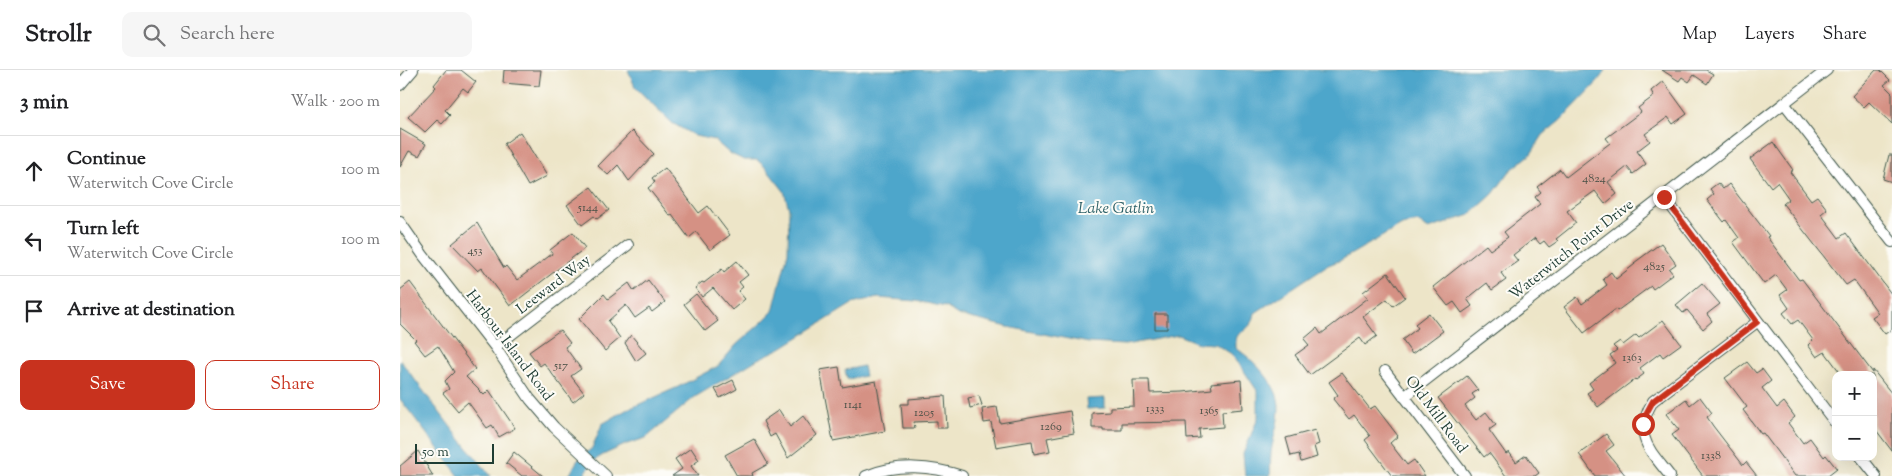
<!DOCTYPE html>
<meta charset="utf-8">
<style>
:root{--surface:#fff;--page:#f6f6f6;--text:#202124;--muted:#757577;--line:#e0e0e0;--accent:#c8321e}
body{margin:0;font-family:"Sorts Mill Goudy",serif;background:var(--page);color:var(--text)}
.controls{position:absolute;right:15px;bottom:15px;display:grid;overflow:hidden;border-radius:10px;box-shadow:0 5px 20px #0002}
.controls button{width:45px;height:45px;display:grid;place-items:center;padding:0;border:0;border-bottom:1px solid var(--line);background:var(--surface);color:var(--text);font:25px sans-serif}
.scale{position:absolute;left:15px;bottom:12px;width:79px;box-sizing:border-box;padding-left:5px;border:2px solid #1f3d34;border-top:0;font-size:14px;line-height:18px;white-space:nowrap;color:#1f3d34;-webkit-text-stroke:4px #fdfcf7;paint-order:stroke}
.stop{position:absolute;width:15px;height:15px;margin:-11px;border:4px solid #c8321e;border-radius:50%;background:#fff}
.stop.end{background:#c8321e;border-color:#fff;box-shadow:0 1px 5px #0008}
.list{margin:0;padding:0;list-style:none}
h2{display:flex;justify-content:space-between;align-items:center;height:65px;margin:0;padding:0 20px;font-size:21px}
h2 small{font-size:16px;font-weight:400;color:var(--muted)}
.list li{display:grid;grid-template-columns:32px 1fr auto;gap:15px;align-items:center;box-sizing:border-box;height:70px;padding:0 20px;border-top:1px solid var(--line)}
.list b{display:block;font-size:19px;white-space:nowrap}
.list p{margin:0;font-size:16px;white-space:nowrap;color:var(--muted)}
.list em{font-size:16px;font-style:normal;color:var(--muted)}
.actions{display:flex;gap:10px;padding:15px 20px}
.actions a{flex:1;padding:11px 0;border:1px solid var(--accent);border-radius:10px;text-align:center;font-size:18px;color:var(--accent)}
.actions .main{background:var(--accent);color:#fff}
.icon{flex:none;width:28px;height:28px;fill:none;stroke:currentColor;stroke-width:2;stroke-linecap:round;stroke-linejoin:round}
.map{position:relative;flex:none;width:1492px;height:406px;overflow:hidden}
header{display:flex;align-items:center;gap:30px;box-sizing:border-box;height:70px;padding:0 25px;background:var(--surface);border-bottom:1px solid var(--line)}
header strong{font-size:24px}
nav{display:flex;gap:28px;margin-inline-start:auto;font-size:18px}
.search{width:350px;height:45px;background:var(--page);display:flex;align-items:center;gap:12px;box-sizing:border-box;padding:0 18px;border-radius:10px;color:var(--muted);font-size:19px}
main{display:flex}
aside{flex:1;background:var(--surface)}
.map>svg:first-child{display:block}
</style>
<header>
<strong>Strollr</strong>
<div class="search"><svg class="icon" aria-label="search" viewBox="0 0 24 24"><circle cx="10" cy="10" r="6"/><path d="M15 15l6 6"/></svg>Search here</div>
<nav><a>Map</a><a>Layers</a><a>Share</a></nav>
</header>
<main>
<aside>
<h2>3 min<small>Walk · 200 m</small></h2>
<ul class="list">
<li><svg class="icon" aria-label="ahead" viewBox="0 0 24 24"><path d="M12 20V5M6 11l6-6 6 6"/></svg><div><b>Continue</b><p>Waterwitch Cove Circle</p></div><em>100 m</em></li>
<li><svg class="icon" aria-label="left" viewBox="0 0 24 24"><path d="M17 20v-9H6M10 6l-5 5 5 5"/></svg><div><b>Turn left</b><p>Waterwitch Cove Circle</p></div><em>100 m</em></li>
<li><svg class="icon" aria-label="arrive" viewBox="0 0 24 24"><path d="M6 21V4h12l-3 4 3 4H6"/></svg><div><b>Arrive at destination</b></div></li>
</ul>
<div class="actions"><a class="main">Save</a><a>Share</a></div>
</aside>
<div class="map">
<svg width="1492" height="406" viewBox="0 0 1492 406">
<rect width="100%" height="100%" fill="#fdfcf7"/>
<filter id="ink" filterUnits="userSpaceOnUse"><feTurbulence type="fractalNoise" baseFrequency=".02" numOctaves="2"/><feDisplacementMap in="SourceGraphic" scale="10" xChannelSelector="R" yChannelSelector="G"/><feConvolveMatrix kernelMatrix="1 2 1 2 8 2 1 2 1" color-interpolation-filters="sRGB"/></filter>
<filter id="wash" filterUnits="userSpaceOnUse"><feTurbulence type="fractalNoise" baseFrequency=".0096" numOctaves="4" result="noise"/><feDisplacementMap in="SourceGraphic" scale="20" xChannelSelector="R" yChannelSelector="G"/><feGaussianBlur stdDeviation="1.12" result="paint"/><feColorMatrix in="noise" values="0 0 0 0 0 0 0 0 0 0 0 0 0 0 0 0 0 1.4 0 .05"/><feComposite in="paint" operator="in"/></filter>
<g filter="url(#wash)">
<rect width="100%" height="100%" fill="#ede5c8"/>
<path fill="#4da6cb" stroke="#367280" d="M228,0H1206L1194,16L1161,50L1143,65L1131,84L1110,101L1093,124L1070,145L1029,159L1017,152L1002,155L941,190L926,196L855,243C854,247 853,253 850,255C841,266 835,260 836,278C852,289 873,309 878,329C882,345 873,366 871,383C870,390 871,398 870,406H845L843,384L858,348V322L836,289L830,283L815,274L798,273L778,265L725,275L689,273L608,257L558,245L546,237L516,231L478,228L452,234L381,278L358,289L295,327L246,368L227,374L203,385L195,390L185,403V406H169L177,391L192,378L202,354L226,340L278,317L318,296L336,275L361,253L373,241L388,182L389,139L384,121L364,96L357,90H344L329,83L314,70L295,66L272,53L235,17Z
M0,290L53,360L91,406H59L0,329Z
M463,296L465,306L447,309L445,300Z
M705,328V338L687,339L686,329Z"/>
<g id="blocks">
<path fill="#d59184" d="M46,0H61L76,12L68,22L63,18L45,40L50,45L42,54L37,50L25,62L8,47L36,17L34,15Z
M104,0H141L139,16L103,13Z
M1262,0H1306L1313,4L1307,14L1294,5L1289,12L1282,7L1279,11Z
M1476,0H1480L1490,10L1484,15L1492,23V54L1469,32L1464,37L1452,26Z
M1263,11L1287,44L1273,54L1268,47L1245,64L1250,71L1237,81L1246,94L1233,104L1227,97L1208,112L1217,124L1205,134L1195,121L1167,141L1176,153L1156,169L1158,171L1149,177L1144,171L1140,174L1135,168L1113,185L1118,191L1101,203L1106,210L1092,220L1087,213L1067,229L1072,236L1062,243L1054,232L1048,236L1033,217L1086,175L1090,180L1108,167L1104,162L1140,134L1135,127L1141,122L1137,117L1160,99L1166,107L1210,73L1206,68L1241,42L1238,38L1254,26L1251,21Z
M0,59L26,74L19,86L9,81L0,97Z
M232,61L254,84L229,111L218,95L208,105L198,96Z
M120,62L147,106L128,116L104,74Z
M1373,72L1393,100L1390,102L1411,130L1417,126L1427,139L1421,144L1439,168L1446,163L1492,225V259L1485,264L1472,247L1478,243L1454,210L1446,215L1383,134L1389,129L1377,112L1371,117L1350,89Z
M1489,85H1492V112L1483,109Z
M265,98L299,143L308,136L330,165L310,180L296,162L289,168L272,145L270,146L248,118L255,112L252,108Z
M1318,113L1323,119L1329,114L1369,166L1367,167L1399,210L1402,209L1473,303V300L1492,324V381L1473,356V305H1442L1425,282L1417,287L1408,275L1413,270L1398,250L1392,254L1383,243L1389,238L1380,225L1387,220L1376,205L1364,214L1333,172L1339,168L1326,150L1324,152L1307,130L1314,124L1310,119Z
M191,117L209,140L197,149L194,146L182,155L167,135Z
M77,153L104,198L106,196L117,210L152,184L150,180L173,162L185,178L110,236L82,198L78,201L52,174Z
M1261,173L1276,194L1269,199L1273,204L1253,219L1251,216L1217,241L1216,239L1184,263L1164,237L1177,227L1182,234L1207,215L1203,209L1211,202L1216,209L1235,194L1234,193Z
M337,191L348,205L339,212L343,217L338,221L345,229L332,240L313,218L302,227L295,218L302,212L304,213L322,199L324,202Z
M988,203L1005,227L993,236L987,229L963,247L977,266L965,275L960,268L910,305L895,285L909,275L904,269L917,258L921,264L968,228L963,222Z
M248,210L265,232L252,242L249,238L235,248L226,235L208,251L220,268L205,281L179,249L204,224L208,229L229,213L234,221Z
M10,212L75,299L66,307L84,325L89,320L115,358L99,367L92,355L87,358L68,332L58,341L43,323L49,319L45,311L54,302L38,276L25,285L14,271L16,270L0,254V220Z
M1302,213L1320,234L1307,244L1312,251L1303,259L1287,240L1283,243L1276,235Z
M296,224L318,251L305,261L284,234Z
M1029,243L1043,261L1012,284L1002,270L1018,258L1015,254Z
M755,244H767V259H755Z
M1263,250L1281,274L1263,287L1260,283L1240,298L1244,304L1236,310L1235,309L1198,337L1187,323L1193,319L1189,313L1215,293L1210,285L1217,280L1213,276L1220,271L1223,275L1236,265L1239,268Z
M160,260L170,273L165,277L181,299L171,306L184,323L173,332L144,293L140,296L129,282Z
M231,265L246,283L236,291L225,273Z
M1347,292L1356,303L1362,299L1371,311L1362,318L1377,338L1384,332L1395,347L1388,353L1403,373L1410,368L1424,387L1426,385L1437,399L1428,406H1395L1363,363L1361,364L1343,340L1347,337L1325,308Z
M439,297L442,317L476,311L485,361L433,371L420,300Z
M942,303L970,339L975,336L998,366L990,373L1007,395L1014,390L1025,406H992L965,370L970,366L954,345L949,349L933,329L938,325L929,312Z
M1067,306L1078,320L1072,324L1075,328L1065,336L1076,350L1086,342L1096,355L1089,360L1106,384L1109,382L1116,392L1126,385L1139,403L1135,406H1106L1089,383L1084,387L1038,328Z
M333,310L337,319L320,328L315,319Z
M733,310H749L750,323L783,322L812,319L811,313L841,310L843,339L822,341L823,357L799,359L800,368L787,369L786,352L722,353V360H703V358H692V343L710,342V337L734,336Z
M545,326L547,358H537V351L514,352L515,358H503L501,334H509V329Z
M579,326L582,335L570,338L568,328Z
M1300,327L1312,343L1307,347L1313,356L1343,395L1346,392L1357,406H1303L1272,365L1279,360L1266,344L1286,329L1290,335Z
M597,337L600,353L670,341L674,363L647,368L650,381L634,384L632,371L596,377L591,352L584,353L582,339Z
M379,340L390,357L403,346L417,365L388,388L375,364L370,367L363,351Z
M915,360L919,374L914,376L917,387L901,392L899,384L891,386L886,368Z
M1206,364L1214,375L1206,381L1226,406H1195L1179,384Z
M354,369L368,394L352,403L353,406H337L325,385Z
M291,378L299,390L291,396L298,406H272L282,399L275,389Z
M18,381L33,406H0V396Z
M114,382L143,406H122L106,393Z"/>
</g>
</g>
<g filter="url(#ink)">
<use href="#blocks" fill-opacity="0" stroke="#3e564a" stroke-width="1"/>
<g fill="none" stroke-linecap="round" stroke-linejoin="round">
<defs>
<path id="street" d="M0,15L13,0
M1384,33L1492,172
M1264,127L1436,354
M0,152L23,185L95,277L130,329L154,357L206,406
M95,277L228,175
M985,301L1065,406
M1004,327L1427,0
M1461,387L1476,406
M466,406C497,393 532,396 562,406
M1270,406C1249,379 1232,366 1253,331L1357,252"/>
</defs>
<use href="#street" stroke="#3e564a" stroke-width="12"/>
<use href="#street" stroke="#fff" stroke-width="10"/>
</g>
</g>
<g fill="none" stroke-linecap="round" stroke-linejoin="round" filter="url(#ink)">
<path stroke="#c8321e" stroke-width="6" d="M1243,354L1247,342L1253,331L1357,252L1264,127"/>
</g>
<g text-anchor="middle" stroke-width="4" stroke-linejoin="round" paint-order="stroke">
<g font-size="12" fill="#4c5248">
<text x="1194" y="112">4824</text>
<text x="188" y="141">5144</text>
<text x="75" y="184">453</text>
<text x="1254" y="200">4825</text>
<text x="1232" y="291">1363</text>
<text x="161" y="299">517</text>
<text x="453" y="338">1141</text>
<text x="755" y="342">1333</text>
<text x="809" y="344">1365</text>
<text x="524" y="346">1205</text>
<text x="651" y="360">1269</text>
<text x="1311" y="389">1338</text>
</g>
<g font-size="15" fill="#1f3d34" stroke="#fdfcf7">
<text transform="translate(1171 179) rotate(-38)" y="5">Waterwitch Point Drive</text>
<text transform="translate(153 214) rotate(-37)" y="5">Leeward Way</text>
<text transform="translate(110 275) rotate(53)" y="5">Harbour Island Road</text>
<text transform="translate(1037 344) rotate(53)" y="5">Old Mill Road</text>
</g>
<g font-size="16" font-style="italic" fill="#2f6269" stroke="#fdfcf7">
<text x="716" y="143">Lake Gatlin</text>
</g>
</g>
</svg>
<div class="controls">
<button>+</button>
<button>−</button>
</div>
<div class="scale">50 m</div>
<div class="stop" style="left:1243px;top:354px"></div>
<div class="stop end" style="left:1264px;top:127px"></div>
</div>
</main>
